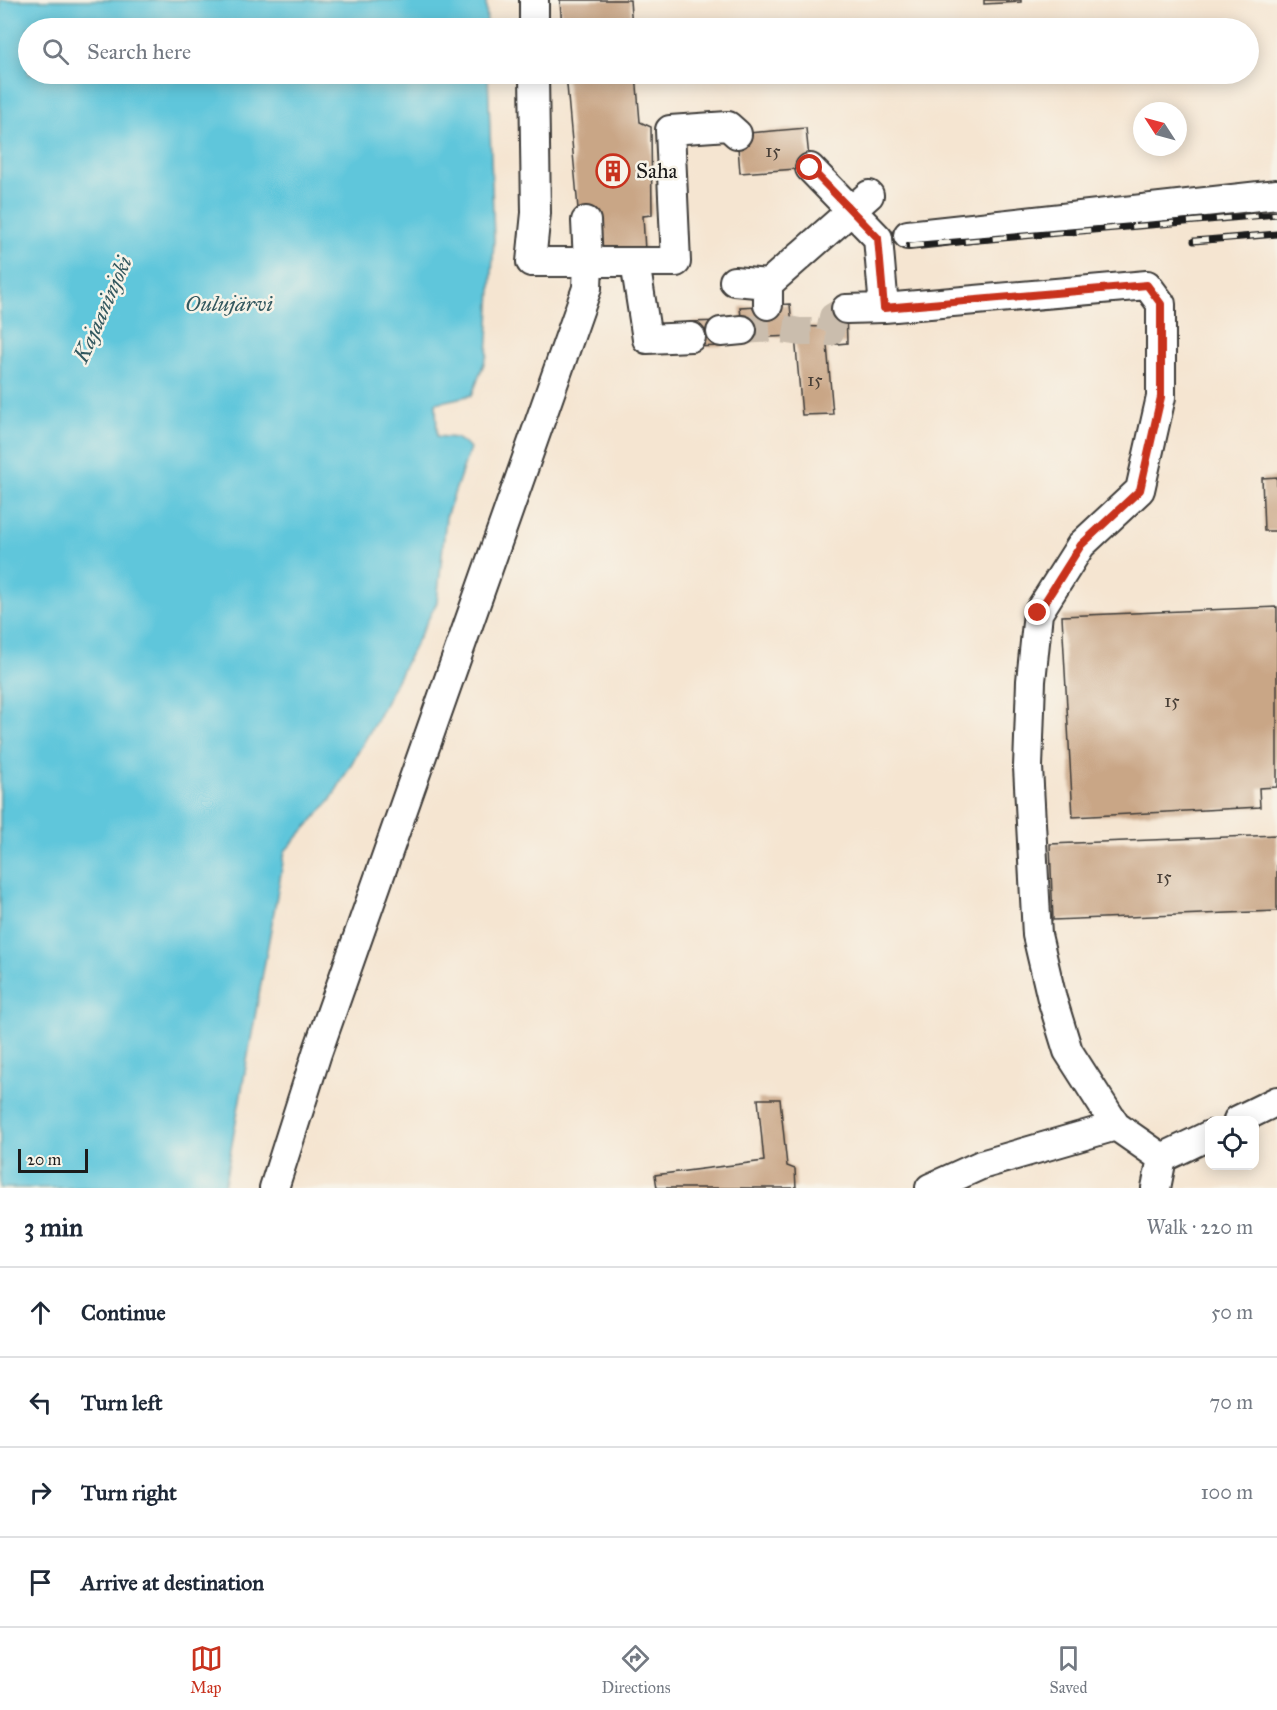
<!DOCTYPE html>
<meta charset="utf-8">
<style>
:root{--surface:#fff;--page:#f2f2f3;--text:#1f2937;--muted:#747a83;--line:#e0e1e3;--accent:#c8321e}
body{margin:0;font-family:"IM FELL Great Primer",serif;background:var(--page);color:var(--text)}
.controls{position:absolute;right:18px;bottom:18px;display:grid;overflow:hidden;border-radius:12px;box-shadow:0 3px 15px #0003}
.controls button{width:54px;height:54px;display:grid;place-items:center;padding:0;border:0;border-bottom:2px solid var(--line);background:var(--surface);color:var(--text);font:30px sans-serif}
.compass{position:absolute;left:1133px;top:102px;width:54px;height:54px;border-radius:50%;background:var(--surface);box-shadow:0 3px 15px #0003;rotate:306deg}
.scale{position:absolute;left:18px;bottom:15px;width:70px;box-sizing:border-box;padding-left:6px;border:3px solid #1c1c1c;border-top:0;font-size:16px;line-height:21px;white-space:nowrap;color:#1c1c1c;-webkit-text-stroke:4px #f7f3e8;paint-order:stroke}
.stop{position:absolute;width:18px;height:18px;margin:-14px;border:4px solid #c8321e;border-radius:50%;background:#fff}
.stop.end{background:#c8321e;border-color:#fff;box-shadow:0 2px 6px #0008}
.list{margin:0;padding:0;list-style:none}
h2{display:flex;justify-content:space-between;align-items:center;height:78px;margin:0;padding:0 24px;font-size:26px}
h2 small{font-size:20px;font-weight:400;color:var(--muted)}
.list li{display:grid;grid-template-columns:39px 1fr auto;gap:18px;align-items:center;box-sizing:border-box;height:90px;padding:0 24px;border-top:2px solid var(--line)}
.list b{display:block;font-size:22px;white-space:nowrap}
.list em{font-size:20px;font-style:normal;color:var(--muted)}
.icon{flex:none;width:33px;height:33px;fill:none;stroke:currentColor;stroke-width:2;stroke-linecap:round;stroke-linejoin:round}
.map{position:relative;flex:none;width:1277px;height:1188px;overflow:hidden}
.search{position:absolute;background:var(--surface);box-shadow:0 3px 15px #0003;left:18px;right:18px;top:18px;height:66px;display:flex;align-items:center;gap:15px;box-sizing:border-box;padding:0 21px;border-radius:33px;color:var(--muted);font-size:22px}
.sheet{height:438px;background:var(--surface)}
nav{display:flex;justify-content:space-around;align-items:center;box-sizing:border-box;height:84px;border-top:2px solid var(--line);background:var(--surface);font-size:16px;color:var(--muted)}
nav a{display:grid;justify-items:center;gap:3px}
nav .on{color:var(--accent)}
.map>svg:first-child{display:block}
</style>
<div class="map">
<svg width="1277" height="1188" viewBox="0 0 1277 1188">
<rect width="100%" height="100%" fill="#f7f3e8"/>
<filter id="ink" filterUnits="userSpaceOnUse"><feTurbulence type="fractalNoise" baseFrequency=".0167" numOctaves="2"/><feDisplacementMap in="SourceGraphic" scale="12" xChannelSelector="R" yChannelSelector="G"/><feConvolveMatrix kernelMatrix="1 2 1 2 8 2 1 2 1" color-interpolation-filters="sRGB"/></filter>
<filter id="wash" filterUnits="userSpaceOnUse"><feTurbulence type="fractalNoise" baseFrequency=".008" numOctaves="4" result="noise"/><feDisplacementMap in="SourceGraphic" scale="24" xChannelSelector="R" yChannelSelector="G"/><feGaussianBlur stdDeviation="1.35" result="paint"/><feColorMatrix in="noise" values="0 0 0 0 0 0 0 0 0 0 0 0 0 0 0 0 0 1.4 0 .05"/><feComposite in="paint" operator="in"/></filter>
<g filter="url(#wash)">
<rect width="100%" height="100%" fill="#f5e5d1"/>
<path fill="#5ec6db" stroke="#3d717c" stroke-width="1.5" d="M0,0H486L487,28H28V74H488L494,240L487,355L472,395L436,403L437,436L456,438L470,448L446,517L437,602L376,721L330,801L285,851L224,1188H0Z"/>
<g id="blocks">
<path fill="#c9a686" d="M560,0H630L632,28H562Z
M984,0H1021V2L984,4Z
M566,74H636L640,122L651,127L652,215L643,216L645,251L596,252L579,220Z
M806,128L810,168L740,173L737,134Z
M790,304L792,326L824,327L823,312L846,309L847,343L827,345L833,414L802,415L795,336L743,338L740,307Z
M720,321L722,346L691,347L690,322Z
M1277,477V531H1264L1262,478Z
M1277,607V787L1259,788L1260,807L1073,817L1062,616Z
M1277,835V911L1053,920L1050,844Z
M758,1099H780L787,1166L795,1169L796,1188H657L655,1175L764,1161Z"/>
</g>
</g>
<g filter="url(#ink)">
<use href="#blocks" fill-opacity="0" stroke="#3d3a37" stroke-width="1.5"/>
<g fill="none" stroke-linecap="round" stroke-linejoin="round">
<path stroke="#cabdad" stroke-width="28" stroke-dasharray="28 14" stroke-linecap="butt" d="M742,330L775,328L800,332H830L833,317L846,309"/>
<defs>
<path id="minor" d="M534,28V0
M534,74L536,213L531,262H676L670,130L728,126L737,134
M810,168L878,238L884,308L1147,285L1161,304V397L1140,490L1081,545L1038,613L1031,681L1028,767L1037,935L1052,999L1068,1051L1116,1126
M908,235L1277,194
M635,262L647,339L691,337
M734,281L768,284
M768,305V284L869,195
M846,309L884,308
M721,332L742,330
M1238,1120L1277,1101
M1162,1158L1210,1135
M274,1188L317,1053L587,288L588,262L586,221
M930,1188L981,1165L1116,1126L1162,1158L1156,1188"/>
</defs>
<use href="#minor" stroke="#3d3a37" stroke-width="32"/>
<use href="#minor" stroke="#fff" stroke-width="28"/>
<defs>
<path id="rail" d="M1194,241L1277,234
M909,246L1277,214"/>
</defs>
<use href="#rail" stroke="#1c1c1c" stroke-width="7"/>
<use href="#rail" stroke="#f7f3e8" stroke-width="4.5" stroke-dasharray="14" stroke-linecap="butt"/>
</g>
</g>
<g fill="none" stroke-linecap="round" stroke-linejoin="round" filter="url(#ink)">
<path stroke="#c8321e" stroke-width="8" d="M810,168L878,238L884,308L1147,285L1161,304V397L1140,490L1081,545L1038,613"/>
</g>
<defs>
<symbol id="building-ring" viewBox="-11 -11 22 22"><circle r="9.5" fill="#f7f3e8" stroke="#c8321e" stroke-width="1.5"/><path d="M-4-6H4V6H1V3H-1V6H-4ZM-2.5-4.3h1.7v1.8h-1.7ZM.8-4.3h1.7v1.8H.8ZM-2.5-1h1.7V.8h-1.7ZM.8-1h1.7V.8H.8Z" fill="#c8321e"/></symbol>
</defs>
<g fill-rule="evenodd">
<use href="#building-ring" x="594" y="152" width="38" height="38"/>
</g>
<g text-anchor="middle" stroke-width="5" stroke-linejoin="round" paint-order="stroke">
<g font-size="18" fill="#473e36">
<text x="773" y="157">15</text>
<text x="815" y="386">15</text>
<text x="1172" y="707">15</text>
<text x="1164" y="883">15</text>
</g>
<g font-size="21" fill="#1c1c1c" stroke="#f7f3e8" text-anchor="start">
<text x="636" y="178">Saha</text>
</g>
<g font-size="22" font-style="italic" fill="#33585f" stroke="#f7f3e8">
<text x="229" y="311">Oulujärvi</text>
<text transform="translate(102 309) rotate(-66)" y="8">Kajaaninjoki</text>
</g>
</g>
</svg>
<div class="controls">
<button><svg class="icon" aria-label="locate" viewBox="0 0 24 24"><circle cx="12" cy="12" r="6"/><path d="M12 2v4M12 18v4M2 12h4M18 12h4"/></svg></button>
</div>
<svg class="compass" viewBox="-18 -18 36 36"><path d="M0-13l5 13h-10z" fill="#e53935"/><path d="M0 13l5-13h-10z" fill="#747a83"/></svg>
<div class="scale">20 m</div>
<div class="stop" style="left:810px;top:168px"></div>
<div class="stop end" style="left:1038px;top:613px"></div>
<div class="search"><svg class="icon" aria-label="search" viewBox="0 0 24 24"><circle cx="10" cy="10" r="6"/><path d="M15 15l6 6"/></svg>Search here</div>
</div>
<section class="sheet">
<h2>3 min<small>Walk · 220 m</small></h2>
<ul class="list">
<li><svg class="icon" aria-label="ahead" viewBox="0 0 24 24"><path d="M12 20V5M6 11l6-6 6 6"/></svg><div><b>Continue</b></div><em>50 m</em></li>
<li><svg class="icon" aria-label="left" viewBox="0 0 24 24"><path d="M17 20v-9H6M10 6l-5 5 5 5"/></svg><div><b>Turn left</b></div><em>70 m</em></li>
<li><svg class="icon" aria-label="right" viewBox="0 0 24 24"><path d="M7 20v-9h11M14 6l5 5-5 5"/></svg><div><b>Turn right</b></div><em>100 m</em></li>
<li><svg class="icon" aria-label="arrive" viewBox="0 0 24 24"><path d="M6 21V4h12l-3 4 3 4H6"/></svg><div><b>Arrive at destination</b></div></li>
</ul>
</section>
<nav>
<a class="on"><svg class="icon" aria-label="map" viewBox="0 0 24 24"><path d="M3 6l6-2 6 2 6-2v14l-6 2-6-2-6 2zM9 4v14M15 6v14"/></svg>Map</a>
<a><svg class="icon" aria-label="directions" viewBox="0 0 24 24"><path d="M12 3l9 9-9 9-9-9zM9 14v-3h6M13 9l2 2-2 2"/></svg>Directions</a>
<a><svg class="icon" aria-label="saved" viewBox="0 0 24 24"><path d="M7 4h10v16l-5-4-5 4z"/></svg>Saved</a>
</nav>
